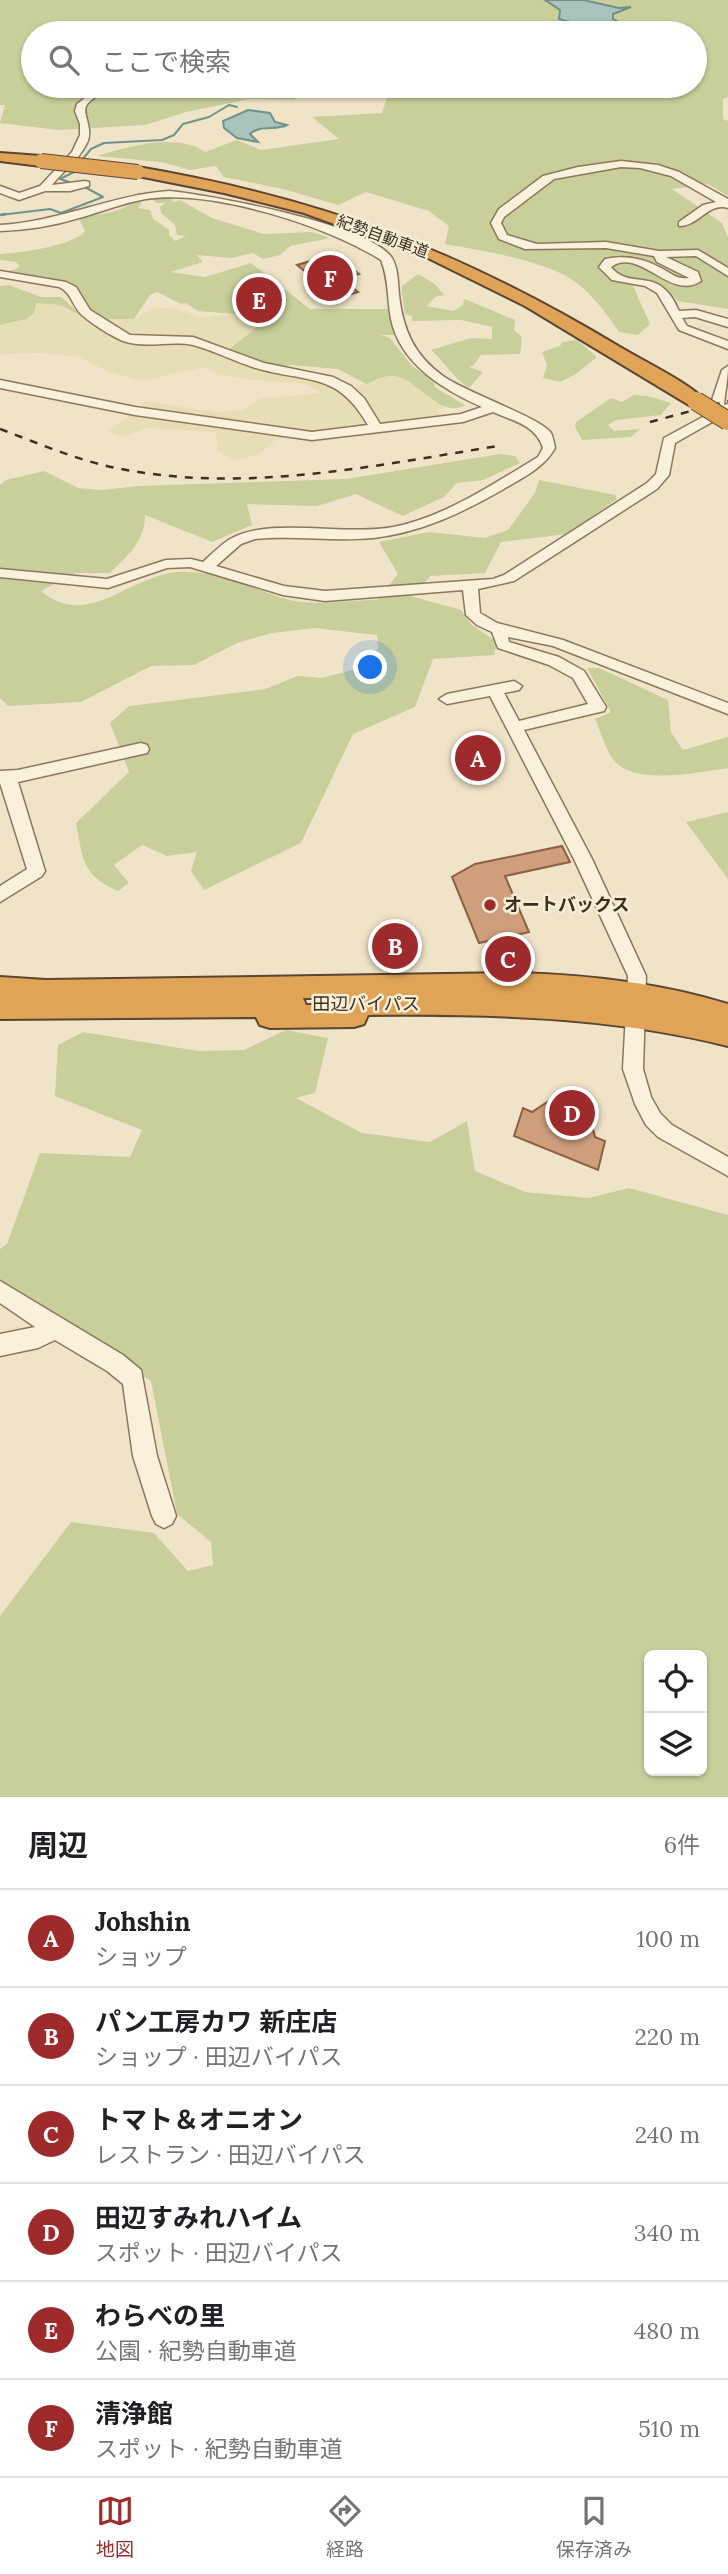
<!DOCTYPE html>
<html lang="ja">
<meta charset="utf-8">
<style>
:root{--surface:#fff;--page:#f2f2f2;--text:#202124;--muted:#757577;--line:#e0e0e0;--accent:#9e2a2b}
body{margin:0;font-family:Lora,"Noto Sans JP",serif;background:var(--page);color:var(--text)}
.controls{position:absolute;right:21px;bottom:21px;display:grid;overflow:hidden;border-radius:10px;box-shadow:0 2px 5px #0004}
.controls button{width:63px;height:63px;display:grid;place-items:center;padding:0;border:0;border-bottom:2px solid var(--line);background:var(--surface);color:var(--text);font:35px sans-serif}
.you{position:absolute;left:371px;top:668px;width:24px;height:24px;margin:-18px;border:5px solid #fff;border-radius:50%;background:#1a73e8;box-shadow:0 0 0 10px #1a73e833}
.badge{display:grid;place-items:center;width:46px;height:46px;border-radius:50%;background:var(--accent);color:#fff;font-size:23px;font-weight:700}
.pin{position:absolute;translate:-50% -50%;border:4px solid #fff;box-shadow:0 2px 7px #0006}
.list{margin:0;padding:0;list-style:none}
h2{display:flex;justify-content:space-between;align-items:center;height:91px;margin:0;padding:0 28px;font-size:30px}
h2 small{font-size:23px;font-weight:400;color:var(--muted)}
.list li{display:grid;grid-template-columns:46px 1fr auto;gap:21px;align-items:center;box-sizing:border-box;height:98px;padding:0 28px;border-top:2px solid var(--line)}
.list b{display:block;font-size:26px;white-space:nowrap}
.list p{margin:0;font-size:23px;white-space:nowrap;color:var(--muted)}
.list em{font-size:23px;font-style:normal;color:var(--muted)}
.icon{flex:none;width:38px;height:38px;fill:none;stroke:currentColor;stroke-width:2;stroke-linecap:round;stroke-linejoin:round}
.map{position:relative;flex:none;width:728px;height:1797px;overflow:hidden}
.search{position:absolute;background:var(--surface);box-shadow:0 2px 5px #0004;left:21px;right:21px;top:21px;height:77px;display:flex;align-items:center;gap:18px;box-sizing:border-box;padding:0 24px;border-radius:38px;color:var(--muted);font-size:26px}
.sheet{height:679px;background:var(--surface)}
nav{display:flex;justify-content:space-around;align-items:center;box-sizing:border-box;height:98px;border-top:2px solid var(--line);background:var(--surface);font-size:19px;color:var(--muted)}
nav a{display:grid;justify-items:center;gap:4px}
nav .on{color:var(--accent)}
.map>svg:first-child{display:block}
</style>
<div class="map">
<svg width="728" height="1797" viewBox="0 0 728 1797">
<rect width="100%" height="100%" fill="#f0e4c8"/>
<path fill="#e6deb5" d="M35,303L60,305L72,312L134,319L156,307L176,309L201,317L236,314L265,321L252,367L320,382L340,393L391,375L404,378L446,407L438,409L443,419L320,431L275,440L258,455L234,460L218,451L216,432L147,428L124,437L108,432L147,401L216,412L243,410L259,399L323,393L304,384L244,379L218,374L204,367L142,381L109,372L79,357L44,353L0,354V325L26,319Z"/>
<path fill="#c9cf9b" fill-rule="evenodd" d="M0,0H728V97L723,99V119L728,121V196L708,184L672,189L722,223L728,237V309L678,301L659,283L633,286L650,324L638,335L619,332C606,313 591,292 571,279C542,260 479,250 445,244L449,226L429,211L366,192L338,205L283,189L224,177L216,166L190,170L161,162L97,156C129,147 175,132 205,152L237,140L261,150L339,139L312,117L382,113L388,95L368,86H695V33H33V86H314L294,100L250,99L186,112L145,125L58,130L0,123L5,105H0Z
M172,197L173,202L180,200L212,218L264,234L312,232L330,238L290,246L280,255L263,259L253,253L231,258L197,255L203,262L171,272L205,277L251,263L310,309H390L397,335H381L390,338L412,366L433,380L436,388L465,405C439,420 417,376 392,376C384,375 374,381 366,384L338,369L289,365L282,368L228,350L265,321L236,314L198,311L186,303L181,304L157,292L150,295L134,319H99C90,310 83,294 75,288C58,274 24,276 4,273L20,267L16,262L0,260V254C20,253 73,246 85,231L79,219C98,213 119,214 135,201L142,203L138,208L150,210L153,219L169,230V235L175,241L186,236L177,235L175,225L161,213L160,207L165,203H156L153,198Z
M418,274L435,284L444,295L435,297L427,306L454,311L463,305L464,299L467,300L515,320L514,330L522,337L520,354L481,355L474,365L469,367L483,372L469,388C454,379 445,362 431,350L471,338L492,339V327L461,320L412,321V316L405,314L401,287Z
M9,285L41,297H61L84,317L60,305L36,303L34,313L26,319L0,325V286Z
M577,340L597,357L576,374L560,382L543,378L547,365L542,352L560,346L562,342Z
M634,395L648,396L671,403L661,415L616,420L608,425L614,431L640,429L631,437L582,440L575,427L576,422L611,398L622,402Z
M500,454L515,456L520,463L483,480L457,483L444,497L403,516L356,494L317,506L247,504L252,525L212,542L145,515C145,542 128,555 110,573H75L41,591C85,628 123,582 170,573C211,566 252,590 290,600C313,606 353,600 377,600L398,574L379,542L429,532L485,538L508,530L535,493L539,480L615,495L617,499L567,534L501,542L485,573L431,576L411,596L461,610L472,625L497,642L494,655L433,659L415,707L353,734L301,843L204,890L191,871L197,852L167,856L142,845L114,865L129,883L118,891C81,875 83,858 76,823L129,772L110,723L129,706L265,689L298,676L322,678L364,667L378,648L377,635L315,628L272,633L237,643L194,665L151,666L81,702L8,706L0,698V485L6,480L44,471L78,488L102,490L138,486L346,479Z
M587,668H599L668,700L671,732L683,750L728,737V768C700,772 632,787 613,759C605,748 601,732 595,719L611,712Z
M728,812V879L686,822Z
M286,1030L328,1038L315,1093L296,1098L362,1133L430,1142L467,1121L475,1171L525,1192L589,1198L629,1188L728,1215V1797H0V1616L71,1522L154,1533L188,1571L213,1565L211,1542L177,1514L151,1381L55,1321L0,1281V1249L7,1244L40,1153L130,1157L142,1130L55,1096L58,1045L83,1032L198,1051L244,1050ZM649,1655H702V1771H649Z"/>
<path fill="#a9c4bc" stroke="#6f938a" stroke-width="2" d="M545,0H583L619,8L631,7L613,14V19L624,25L610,28L605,33H566L577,24L559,19L560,10Z
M248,110L270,113L275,122L287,125C275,131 261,124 250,134L258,142L237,138L224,128L223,121Z"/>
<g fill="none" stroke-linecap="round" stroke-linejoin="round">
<path stroke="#6f938a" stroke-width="2" d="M81,161L91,149L104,143L162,140L174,135L183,124L209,117L229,105L237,107
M72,183L60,179L76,171
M0,215L50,209L61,213L103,197L83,186"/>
<path stroke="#6f938a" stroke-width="2.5" d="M0,215L6,214"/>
</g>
<path fill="#cf9f7d" stroke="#8d5f41" stroke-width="2" d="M334,254L359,274L342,279L358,292L331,300L321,293L328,290L297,265Z
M562,846L570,862L505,876L529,932L479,943L452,877L475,864Z
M524,951L526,967L531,966L532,971H488L493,969L491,952Z
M561,1093L567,1099L587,1106L595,1137L605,1141L598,1170L514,1136L523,1108L532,1112Z"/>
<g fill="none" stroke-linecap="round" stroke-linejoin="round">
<defs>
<path id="minor" d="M101,86H112C105,93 90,98 86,106C82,114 94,129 87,143C79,160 63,171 52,185L85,181L89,182V186L70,191H45L19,200L0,193V186L19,193L40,186L72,152L80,135V124L75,111L77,104Z
M621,161L658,165L679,172L728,199V208C708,202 698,227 679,226V222L703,205L716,202L671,176L640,168L621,167L554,179L504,217L501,223L507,235L537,244L606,242L659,251L698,250L728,268V276L696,256L666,257L698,272L701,281C670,302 640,246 611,267C631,292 659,263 679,311L696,310L728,319V327L695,317L682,318L687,326L728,341V349L679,330L657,293L645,286L612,280L599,267L605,259C624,255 642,258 659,267C670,272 676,280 689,278L657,262L654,256L606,248L525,249L499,239L491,223L499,209L543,176L578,167Z
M169,191C210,195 370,224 392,258C398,268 398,283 399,295C403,330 414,355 443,376C465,392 541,418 551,433C553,437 554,443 555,448C544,468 522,478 502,490C462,513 419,533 373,538C334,542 294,535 255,539L241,544L216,566L284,586L325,591L493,579L504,575L647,483L656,474L664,438L712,412V400L722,370L728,366C728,380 725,392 724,405L728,404V413L675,443L669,475L657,489L514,581L478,589L480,613L497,623L563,640L728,703V714L553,646L508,637L509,642L559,657L584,671L606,707L604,711L524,730L592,859L646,976L643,1069L651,1097L660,1113L672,1125L728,1157V1176L658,1137L646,1125L635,1104L623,1069L628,976L574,859L490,696L447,704L439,699L447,694L514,681L522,686L519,690L504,693L519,721L588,704L573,678L549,665L498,648L492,632L477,625L466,615L463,590L325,601L283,595L190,567L167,568L108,588L0,577V569L107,579L166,560L191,559L203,562C212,554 222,543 232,538C271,517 346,536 393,527C445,517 493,484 538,457L543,448C536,425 513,421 493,412L463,422L312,440L135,415L0,388V380L135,407L312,432L368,425C338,373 312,383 259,369C237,363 216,351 193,345C171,340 146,349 123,341C111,336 92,324 82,315C72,306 72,293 59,287L0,277V271L66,282L76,287L90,310L130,335L193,337L264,363L333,377L351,386L364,398L380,424L461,414L482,407C444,390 400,364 391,319C387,299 389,279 381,260C326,225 211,189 146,199C123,203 101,212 79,218C53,226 27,230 0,231V225C59,222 111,195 169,191Z
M141,743L147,745L149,749L147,753L18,782L45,871L42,876L0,902V886L27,869L0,783V771L18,770Z
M0,1281L123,1355L141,1370L157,1456L176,1516L172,1524L164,1528L156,1524L152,1516L133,1456L123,1384L107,1371L55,1340L38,1348L0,1356V1334L35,1327L0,1303Z"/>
<path id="highway" d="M0,153L41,156L49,161L41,166L0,161Z
M138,167C325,199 463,252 625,350C644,361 694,386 705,401L696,407L689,405L525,306L428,258L304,213L224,193L133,175V169Z
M518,973C590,975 659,983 728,1004V1046C608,1016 490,1014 368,1015L364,1024L354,1027L270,1028L260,1025L256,1017L0,1019V977L46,980ZM303,998H323L321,1005H306Z"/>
</defs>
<use href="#minor" stroke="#8d765c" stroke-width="3"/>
<use href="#highway" stroke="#5b4430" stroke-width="4"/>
<use href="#minor" fill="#faf1dc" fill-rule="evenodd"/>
<use href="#highway" fill="#e0a458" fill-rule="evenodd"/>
<path stroke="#3d2e20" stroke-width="2.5" stroke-dasharray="8 8" stroke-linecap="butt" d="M650,422L728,401
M0,429C38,443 76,460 116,468C243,494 372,466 498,446"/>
<defs>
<path id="highway-bridge-far1" d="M41,161L138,172"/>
<path id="highway-bridge" d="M696,401L728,421"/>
</defs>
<use href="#highway-bridge-far1" stroke="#5b4430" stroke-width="16" stroke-linecap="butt"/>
<use href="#highway-bridge" stroke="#5b4430" stroke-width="20" stroke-linecap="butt"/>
<use href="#highway-bridge-far1" stroke="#e0a458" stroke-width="14"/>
<use href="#highway-bridge" stroke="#e0a458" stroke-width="18"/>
</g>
<circle fill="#9e2a2b" stroke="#f7eed8" stroke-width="2.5" cx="490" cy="905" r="7"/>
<g text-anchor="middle" stroke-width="5" stroke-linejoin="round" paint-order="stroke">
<g font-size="16" fill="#3d2e20" stroke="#f7eed8">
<text transform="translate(383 236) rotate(20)" y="6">紀勢自動車道</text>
</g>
<g font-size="18" font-weight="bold" fill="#3d2e20" stroke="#f7eed8" text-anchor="start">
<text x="504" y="911">オートバックス</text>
</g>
<g font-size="18" fill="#3d2e20" stroke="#f7eed8">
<text x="366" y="1010">田辺バイパス</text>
</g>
</g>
</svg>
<div class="controls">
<button><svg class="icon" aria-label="locate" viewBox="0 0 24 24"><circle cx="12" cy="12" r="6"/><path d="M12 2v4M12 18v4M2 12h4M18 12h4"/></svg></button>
<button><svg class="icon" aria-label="layers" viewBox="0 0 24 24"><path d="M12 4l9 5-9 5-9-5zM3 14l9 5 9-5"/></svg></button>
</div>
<div class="you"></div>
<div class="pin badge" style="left:478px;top:758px">A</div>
<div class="pin badge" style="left:395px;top:946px">B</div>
<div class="pin badge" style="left:508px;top:959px">C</div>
<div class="pin badge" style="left:572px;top:1113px">D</div>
<div class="pin badge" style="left:259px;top:300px">E</div>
<div class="pin badge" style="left:330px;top:278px">F</div>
<div class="search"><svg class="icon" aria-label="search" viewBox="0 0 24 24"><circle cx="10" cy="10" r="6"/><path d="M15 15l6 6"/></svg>ここで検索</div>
</div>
<section class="sheet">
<h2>周辺<small>6件</small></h2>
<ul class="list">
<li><span class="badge">A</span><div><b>Johshin</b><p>ショップ</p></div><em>100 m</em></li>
<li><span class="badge">B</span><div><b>パン工房カワ 新庄店</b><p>ショップ · 田辺バイパス</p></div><em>220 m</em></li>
<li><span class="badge">C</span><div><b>トマト＆オニオン</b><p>レストラン · 田辺バイパス</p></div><em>240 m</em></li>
<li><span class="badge">D</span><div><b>田辺すみれハイム</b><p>スポット · 田辺バイパス</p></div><em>340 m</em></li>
<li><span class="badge">E</span><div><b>わらべの里</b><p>公園 · 紀勢自動車道</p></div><em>480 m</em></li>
<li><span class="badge">F</span><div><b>清浄館</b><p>スポット · 紀勢自動車道</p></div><em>510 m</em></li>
</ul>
</section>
<nav>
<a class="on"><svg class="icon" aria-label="map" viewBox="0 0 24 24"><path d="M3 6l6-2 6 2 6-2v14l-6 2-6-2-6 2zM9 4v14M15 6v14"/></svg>地図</a>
<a><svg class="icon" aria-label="directions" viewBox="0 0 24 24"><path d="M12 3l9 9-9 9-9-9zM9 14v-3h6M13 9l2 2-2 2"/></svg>経路</a>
<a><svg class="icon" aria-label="saved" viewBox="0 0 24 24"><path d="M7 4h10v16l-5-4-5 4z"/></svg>保存済み</a>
</nav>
